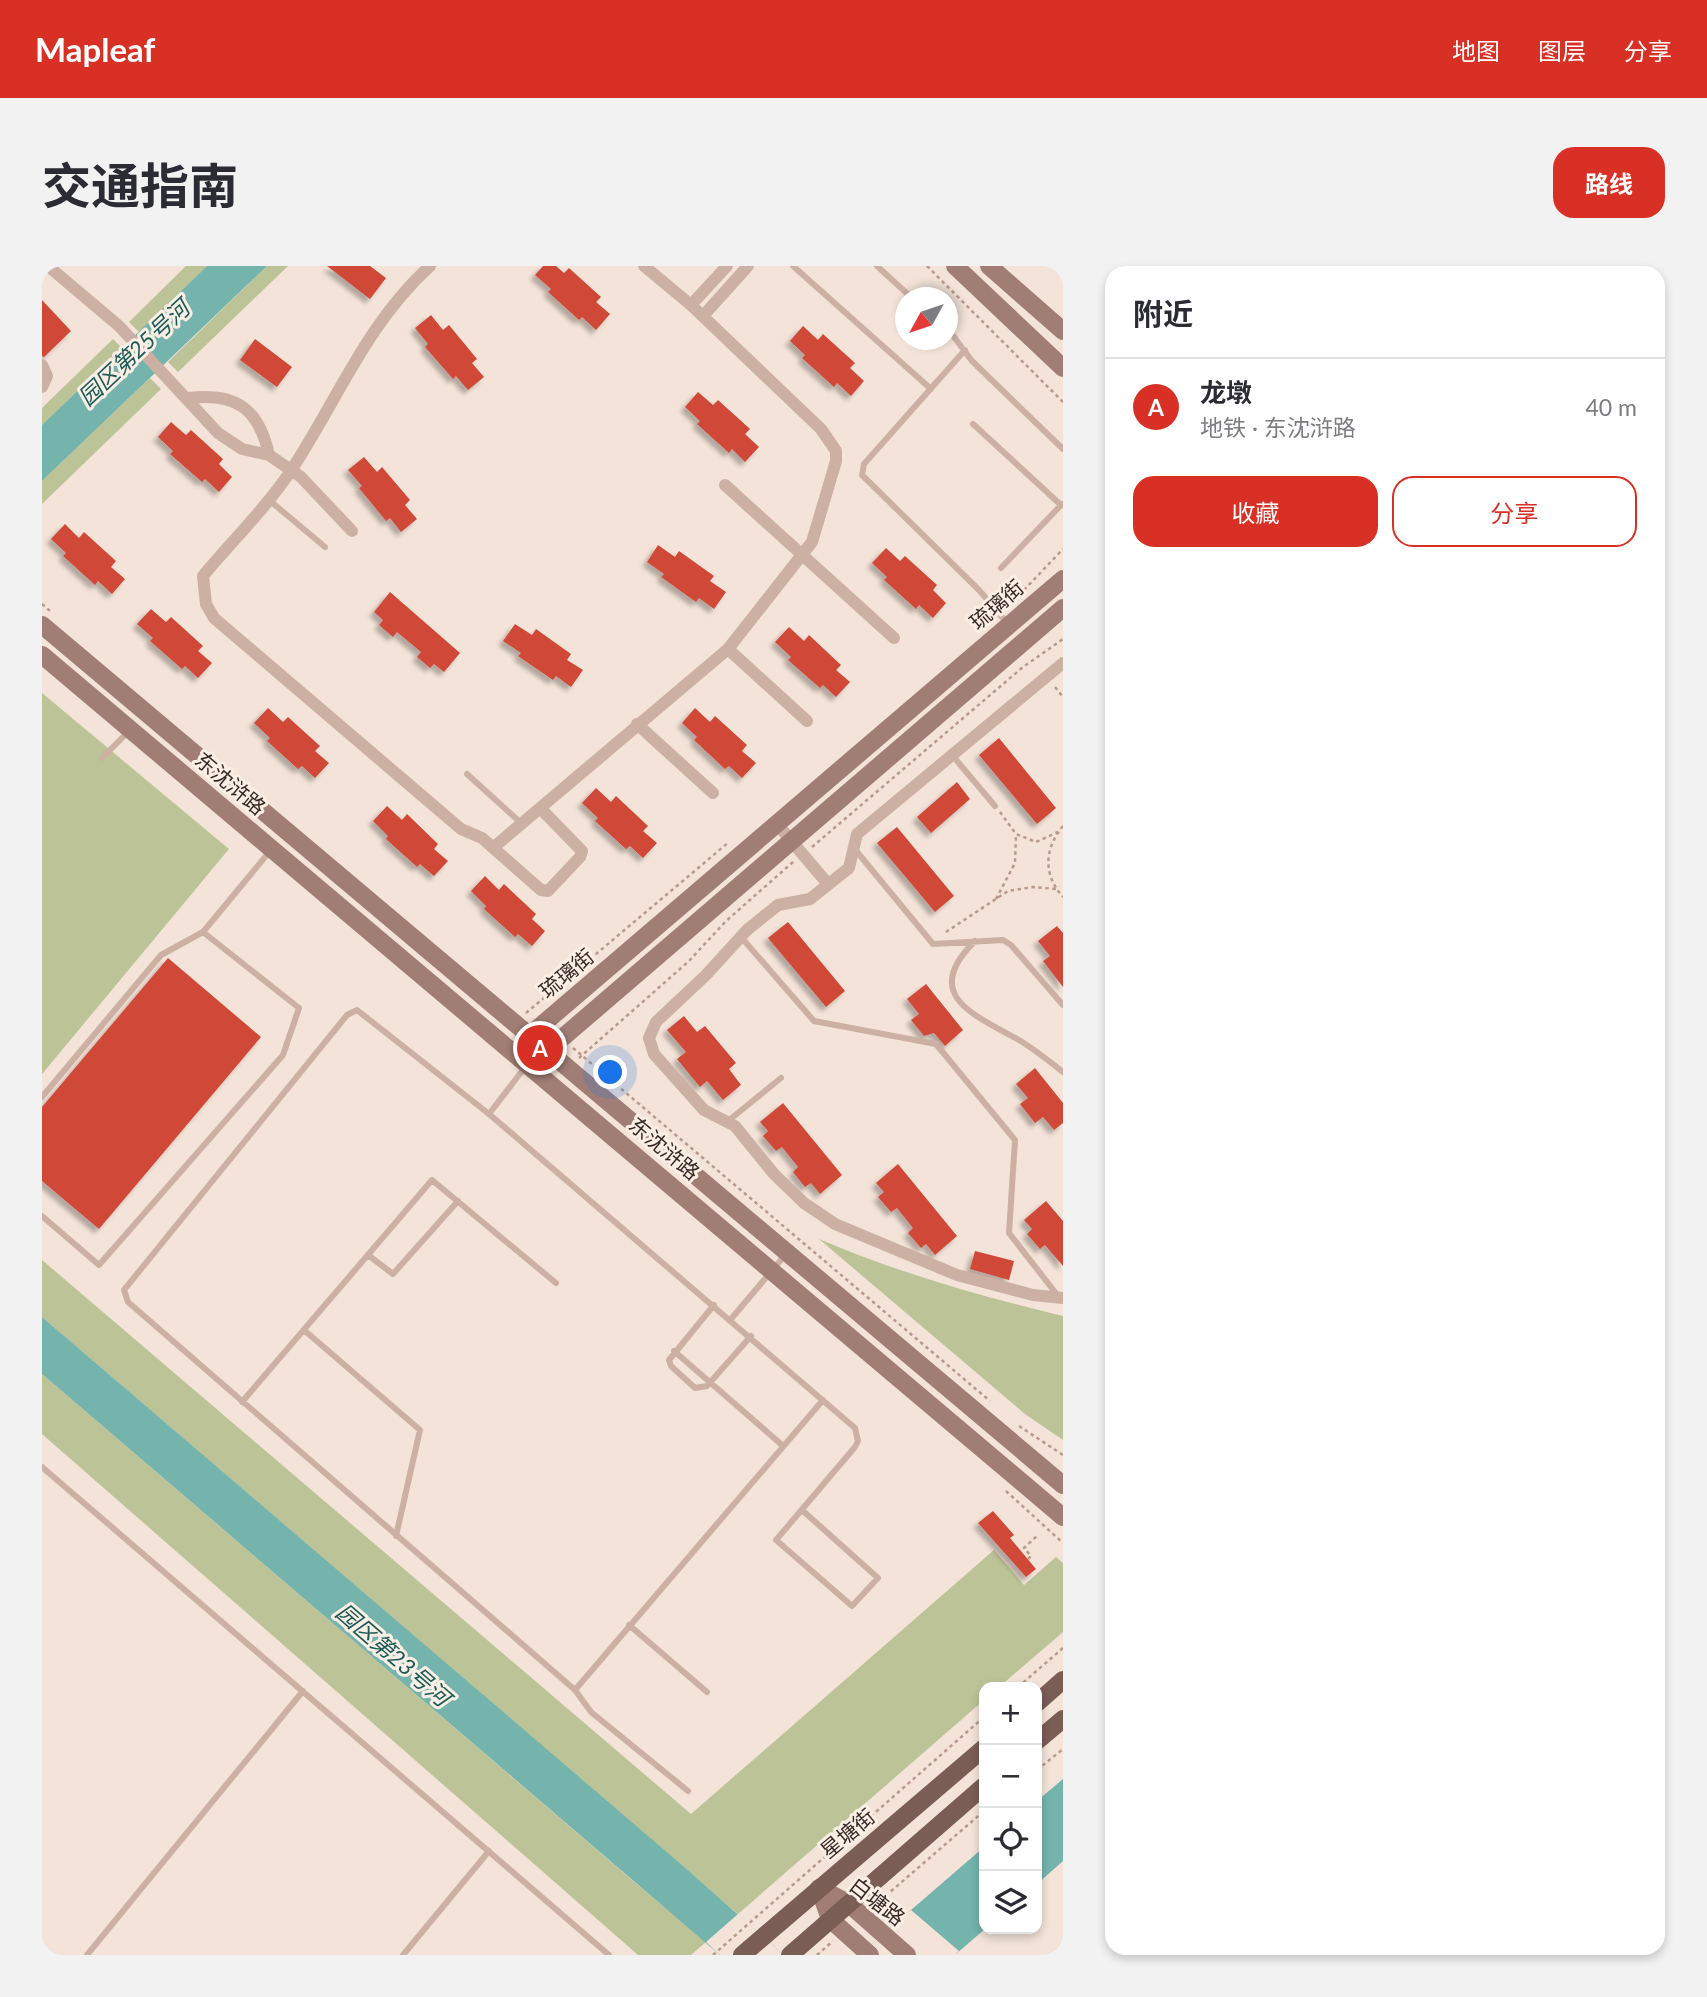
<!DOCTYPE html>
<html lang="zh">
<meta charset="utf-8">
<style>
:root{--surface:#fff;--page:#f2f2f3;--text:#2b2b33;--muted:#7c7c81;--line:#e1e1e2;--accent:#d93025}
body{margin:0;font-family:Lato,"Noto Sans SC",sans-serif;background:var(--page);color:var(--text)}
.controls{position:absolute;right:21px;bottom:21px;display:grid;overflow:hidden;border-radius:14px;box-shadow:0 4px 10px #0003}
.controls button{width:63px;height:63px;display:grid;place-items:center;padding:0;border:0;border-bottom:2px solid var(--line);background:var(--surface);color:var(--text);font:35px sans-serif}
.compass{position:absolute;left:853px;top:21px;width:63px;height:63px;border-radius:50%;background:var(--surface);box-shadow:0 4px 10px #0003;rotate:230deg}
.you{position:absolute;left:569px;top:807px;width:24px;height:24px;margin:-18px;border:5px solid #fff;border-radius:50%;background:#1a73e8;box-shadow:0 0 0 10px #1a73e833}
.badge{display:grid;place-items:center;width:46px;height:46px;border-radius:50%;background:var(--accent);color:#fff;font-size:23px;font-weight:700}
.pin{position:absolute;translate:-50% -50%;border:4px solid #fff;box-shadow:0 2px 7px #0006}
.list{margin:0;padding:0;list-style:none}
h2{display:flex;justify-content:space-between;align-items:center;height:91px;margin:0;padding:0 28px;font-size:30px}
h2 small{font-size:23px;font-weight:400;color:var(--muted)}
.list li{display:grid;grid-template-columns:46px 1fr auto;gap:21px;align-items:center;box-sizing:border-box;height:98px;padding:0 28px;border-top:2px solid var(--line)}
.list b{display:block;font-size:26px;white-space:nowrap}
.list p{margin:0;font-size:23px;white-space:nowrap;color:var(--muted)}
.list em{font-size:23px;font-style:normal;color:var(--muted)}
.actions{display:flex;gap:14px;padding:21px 28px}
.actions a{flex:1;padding:16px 0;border:2px solid var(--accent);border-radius:21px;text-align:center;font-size:24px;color:var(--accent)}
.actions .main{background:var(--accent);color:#fff}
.icon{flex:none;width:38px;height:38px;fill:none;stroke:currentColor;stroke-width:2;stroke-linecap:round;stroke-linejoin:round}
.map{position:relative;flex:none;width:1021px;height:1689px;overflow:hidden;border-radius:21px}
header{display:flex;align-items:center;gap:42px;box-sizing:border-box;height:98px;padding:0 35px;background:var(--accent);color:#fff}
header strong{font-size:33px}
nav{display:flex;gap:38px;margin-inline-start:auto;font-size:24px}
.intro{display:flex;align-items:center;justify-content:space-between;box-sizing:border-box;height:168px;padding:0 42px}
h1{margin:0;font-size:49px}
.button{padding:18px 32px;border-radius:21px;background:var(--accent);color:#fff;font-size:24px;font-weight:700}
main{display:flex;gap:42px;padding:0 42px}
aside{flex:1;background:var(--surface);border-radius:21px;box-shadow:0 4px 10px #0003}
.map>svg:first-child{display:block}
</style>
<header>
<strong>Mapleaf</strong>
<nav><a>地图</a><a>图层</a><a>分享</a></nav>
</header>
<div class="intro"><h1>交通指南</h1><a class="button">路线</a></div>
<main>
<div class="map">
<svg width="1021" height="1689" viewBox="0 0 1021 1689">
<defs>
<filter id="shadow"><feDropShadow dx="-4.5" dy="4.5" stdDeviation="2" flood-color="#0004"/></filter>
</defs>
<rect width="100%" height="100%" fill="#f3e3d8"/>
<path fill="#bbc397" d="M144,0H165L97,66L87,56Z
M225,0H246L136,106L126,96Z
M71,73L80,82L0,159V142Z
M108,112L119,123L0,238V215Z
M0,427L187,583L0,808Z
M777,973C857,1007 937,1030 1021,1050V1174L983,1148Z
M0,994L649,1548L952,1284L982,1319L1014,1291L1021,1297V1366L957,1421H942V1434L696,1648L0,1051Z
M0,1108L597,1620L664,1676L649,1689H596L0,1168Z"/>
<path fill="#75b3ad" d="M165,0H225L0,215V159Z
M0,1051L641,1600L742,1689H678L0,1108Z
M1021,1513V1595L995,1618V1535Z
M942,1581L943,1663L914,1688L817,1689Z"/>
<path fill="#f3e3d8" d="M869,1644L917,1685L913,1689H817Z
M696,1648L742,1689H678L664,1676Z"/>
<path fill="#d04939" filter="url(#shadow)" d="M285,0H328L344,12L328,33Z
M501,0H514L522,7L527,2L559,31L554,36L568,48L554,64L540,51L537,54L506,26L509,23L493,9Z
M0,34L29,65L2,91L0,90Z
M389,49L401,64L407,59L435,93L430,97L442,111L426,124L414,110L411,113L383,81L386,78L373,62Z
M761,60L776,74L781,68L813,97L808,102L822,115L809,130L795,117L792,121L760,92L763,89L748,75Z
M213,73L250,101L235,121L198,94Z
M656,126L671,139L676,134L708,163L703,168L717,181L703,196L690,183L687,187L655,158L658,155L643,141Z
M129,156L144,169L149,164L181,193L177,198L190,211L177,226L163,213L160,216L128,188L131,185L116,171Z
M322,191L335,206L340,201L368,234L363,239L375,253L359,266L348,252L344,255L317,222L320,220L306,204Z
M23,258L37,272L42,266L74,295L69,301L83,313L70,328L56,315L53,319L21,290L24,287L9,273Z
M616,279L633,291L637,285L672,310L668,315L684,326L672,343L657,332L654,336L619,311L622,308L605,296Z
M844,282L858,295L863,290L895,319L891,324L904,337L891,352L877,339L874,343L842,314L845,311L830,297Z
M348,326L418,387L402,406L392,398L388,402L375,391L379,386L355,366L351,371L337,359L341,354L332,346Z
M109,343L124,356L129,351L161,380L156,385L170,397L156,412L143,400L140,403L108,375L111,372L95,358Z
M473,358L490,369L494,363L529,388L525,394L541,404L529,421L514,410L511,414L476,390L479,387L461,375Z
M747,361L762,375L767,369L799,399L794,404L808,416L794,431L781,419L778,422L746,394L749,391L733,376Z
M226,442L241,456L246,451L278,480L273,485L287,497L273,512L260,500L256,503L225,475L228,472L212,457Z
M653,442L668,456L673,450L705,479L700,485L714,497L700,512L687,500L683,503L652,474L655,471L640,457Z
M957,472L1014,542L995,558L937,489Z
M915,516L928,533L889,567L875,551Z
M554,522L569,536L574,530L606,560L601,565L615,577L601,592L588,580L584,583L553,555L556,552L540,537Z
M345,540L360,554L365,548L396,578L392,583L406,595L392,610L378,598L375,601L344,573L346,570L331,555Z
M855,561L912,630L893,646L835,577Z
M443,610L457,624L462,618L494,648L490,653L503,665L490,680L476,668L473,671L442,643L444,640L429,625Z
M746,656L803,725L784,741L726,672Z
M1015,660L1021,667V721L1001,695L1008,690L996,675Z
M126,692L219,771L57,963L0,915V841Z
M884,718L921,764L903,780L892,767L882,770L869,754L877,748L865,733Z
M642,750L655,766L663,760L694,797L687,803L699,819L681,834L665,815L658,821L635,793L644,786L625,764Z
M993,802L1021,837V857L1012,864L1001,851L993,857L978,838L986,832L974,818Z
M741,837L800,909L778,928L769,917L763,921L751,906L756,901L740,881L734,885L721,870L726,865L718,856Z
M856,898L915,970L893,989L884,978L879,982L866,967L871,962L855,942L849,946L836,931L842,926L834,917Z
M1004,935L1021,955V1000L1003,979L998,983L985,968L990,963L982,954Z
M933,985L972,995L967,1014L928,1003Z
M951,1245L972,1269L968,1272L994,1303L984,1311L936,1257Z"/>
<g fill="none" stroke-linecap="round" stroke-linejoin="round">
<path stroke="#b89a8d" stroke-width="2.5" stroke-dasharray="3.5 3.5" stroke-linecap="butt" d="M885,0L1021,136
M982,324L1021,283
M0,338L8,345
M1013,421L1021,431
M958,546L974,568L994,576L1016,566
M1021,560C1002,583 1001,609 1021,631
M770,581L981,401L1021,373
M954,633L973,597L974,568
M904,666L966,625L991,621L1014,623
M484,747L687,576
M531,782L948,1135
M537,792L647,695L684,655L751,596
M977,1160L1021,1189
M964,1225L1021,1277
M986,1293L989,1290L982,1282L996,1269
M976,1421L1021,1382
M995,1504L1021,1483
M833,1639L942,1545
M671,1689L942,1451
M775,1689L791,1675"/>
<path stroke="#ccb0a3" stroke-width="6" d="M751,0L889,123
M835,0L870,32
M906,63L930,95L1021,183
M923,84L822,198L820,209L937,324L966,358
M931,158L1019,239
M227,234L283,281
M959,302L1020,238
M910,489L953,540
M60,492L87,465
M425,508L479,557
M811,581L891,678L961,674L969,679L1021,739
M699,671L772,755L894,778L973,874L967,967L1016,1030
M933,675C878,729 932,749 977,774C992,783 1007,795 1021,806
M0,831L119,689L161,666L228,585
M447,848L484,800
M686,855L739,812
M0,950L57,999L241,789L257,742L161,666
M326,989L351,1008L416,935
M672,1039L627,1094L629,1100L653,1122L665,1120L709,1070
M689,1053L744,988
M262,1064L378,1164L354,1270
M632,1085L740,1179
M200,1136L390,914L514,1017
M0,1201L567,1689
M587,1359L665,1426
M533,1424L781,1134
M646,1525L549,1446L533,1424L86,1036L82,1024L305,749L315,744L447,848L813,1162L816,1175L813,1181L734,1274L810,1340L836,1312L760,1244
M45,1689L261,1425
M361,1689L447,1585"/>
<path stroke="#ccb0a3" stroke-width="12" d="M6,0L77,60L176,167L200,183L227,189L259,211L310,265
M388,0C325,57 296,133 250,203C225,241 190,275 161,310L164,338L172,352L419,563L440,572L499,624L506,625L538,591L540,585L498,542
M649,39L685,0
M661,50L706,0
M0,99L5,110L0,121
M147,132C194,126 217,143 227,189
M683,219L852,372
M686,383L765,455
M1021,397L815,568L807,602L768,633L736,639L705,664L664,709L614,756L607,772L612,788L662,844L693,860L732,908L762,937L793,958L915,1009L991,1029L1021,1032
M595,458L671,527
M735,558L786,618
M452,581L686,383L770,276L794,195V185L779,163L649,39L602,0"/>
<path stroke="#a07e75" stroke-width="18" d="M913,0L1021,102
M947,0L1021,65
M0,359L1021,1219
M0,389L1021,1251
M487,778L488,769L1021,313
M498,791L1021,342
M777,1622L806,1637L865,1689
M777,1622L788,1653L828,1689"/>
<path stroke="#7a5d55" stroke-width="18" d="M995,1437L1021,1414
M995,1475L1021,1453
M700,1689L942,1482
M748,1689L942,1520"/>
</g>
<g text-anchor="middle" stroke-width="6" stroke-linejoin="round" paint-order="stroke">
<g font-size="21" fill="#372926" stroke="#fbeee5">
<text transform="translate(955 339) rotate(-41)" y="7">琉璃街</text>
<text transform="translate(188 518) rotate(40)" y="7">东沈浒路</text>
<text transform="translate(525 708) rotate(-40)" y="7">琉璃街</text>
<text transform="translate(622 883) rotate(40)" y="7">东沈浒路</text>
<text transform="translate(806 1568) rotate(-40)" y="7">星塘街</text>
<text transform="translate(835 1636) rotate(38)" y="7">白塘路</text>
</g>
<g font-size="23" font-style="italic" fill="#185b57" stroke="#fbeee5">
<text transform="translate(92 87) rotate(-43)" y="8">园区第25号河</text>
<text transform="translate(351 1389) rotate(41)" y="8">园区第23号河</text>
</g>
</g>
</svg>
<div class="controls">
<button>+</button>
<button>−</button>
<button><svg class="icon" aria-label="locate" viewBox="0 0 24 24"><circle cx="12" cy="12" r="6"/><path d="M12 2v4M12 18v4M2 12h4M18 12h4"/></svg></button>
<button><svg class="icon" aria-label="layers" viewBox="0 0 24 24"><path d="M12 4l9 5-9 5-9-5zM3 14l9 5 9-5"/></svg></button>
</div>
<svg class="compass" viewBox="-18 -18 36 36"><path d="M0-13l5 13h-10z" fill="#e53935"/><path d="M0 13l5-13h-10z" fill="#7c7c81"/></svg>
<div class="you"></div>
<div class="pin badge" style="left:498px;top:782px">A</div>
</div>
<aside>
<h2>附近<small></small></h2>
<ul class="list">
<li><span class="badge">A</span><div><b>龙墩</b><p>地铁 · 东沈浒路</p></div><em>40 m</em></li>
</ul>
<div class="actions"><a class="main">收藏</a><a>分享</a></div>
</aside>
</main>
